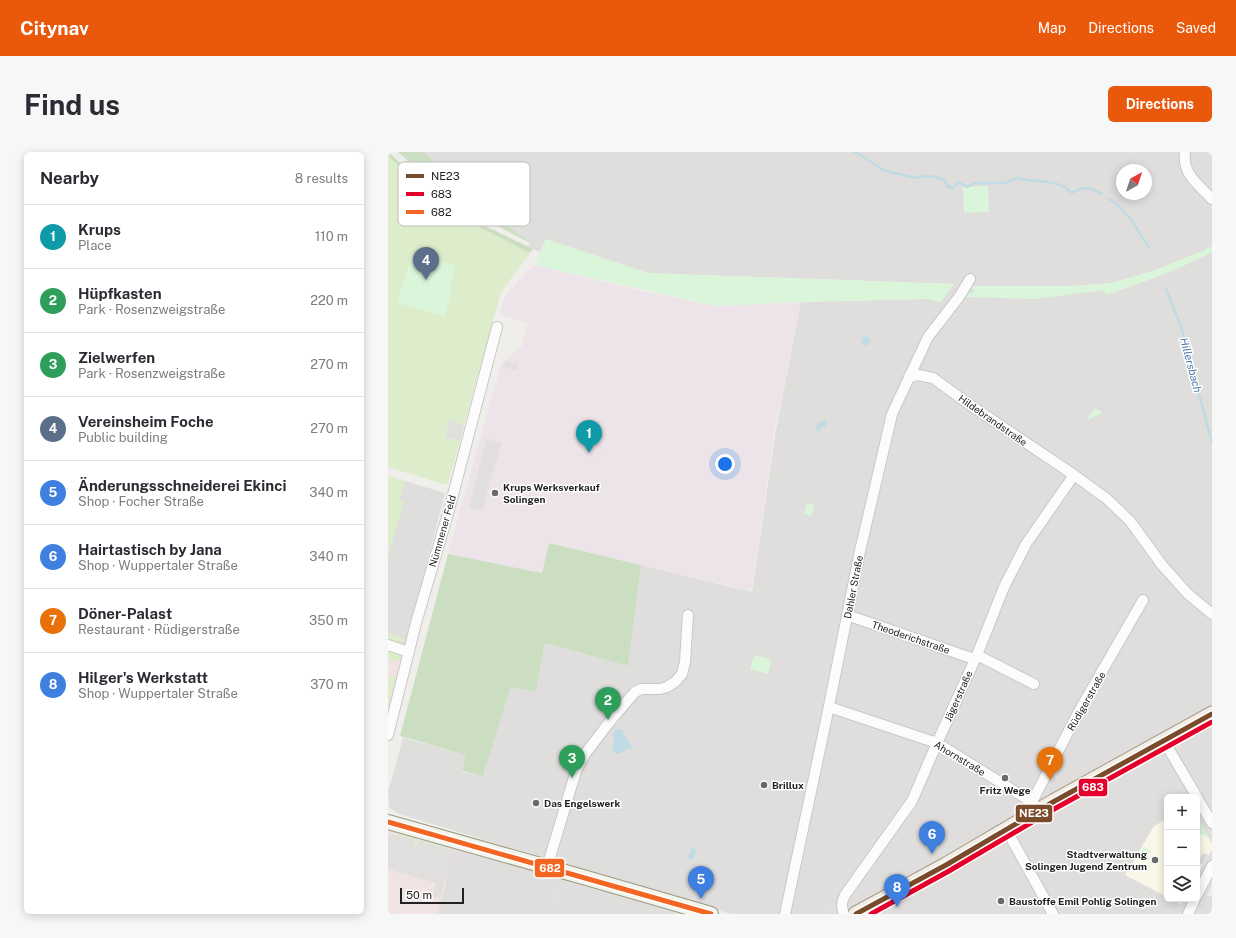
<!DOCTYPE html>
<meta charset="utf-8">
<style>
:root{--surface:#fff;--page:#f7f7f7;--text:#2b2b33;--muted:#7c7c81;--line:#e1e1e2;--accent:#ea580c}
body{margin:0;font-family:"Public Sans",sans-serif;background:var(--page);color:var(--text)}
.controls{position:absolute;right:12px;bottom:12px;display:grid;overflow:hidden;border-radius:6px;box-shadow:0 2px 10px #0003}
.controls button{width:36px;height:36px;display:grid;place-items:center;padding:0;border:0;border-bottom:1px solid var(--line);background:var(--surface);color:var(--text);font:20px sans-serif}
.compass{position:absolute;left:728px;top:12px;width:36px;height:36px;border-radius:50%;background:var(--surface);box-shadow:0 2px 10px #0003;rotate:39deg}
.scale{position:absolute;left:12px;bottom:10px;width:64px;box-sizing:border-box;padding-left:4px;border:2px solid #222;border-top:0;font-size:11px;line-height:14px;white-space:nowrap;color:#222;-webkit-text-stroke:3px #fff;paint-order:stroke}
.you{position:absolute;left:337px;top:312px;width:14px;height:14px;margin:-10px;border:3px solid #fff;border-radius:50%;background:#1a73e8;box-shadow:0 0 0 6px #1a73e833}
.badge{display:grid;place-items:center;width:26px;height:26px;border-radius:50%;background:var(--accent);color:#fff;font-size:13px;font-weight:700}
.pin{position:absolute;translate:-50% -33px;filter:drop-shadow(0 1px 2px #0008)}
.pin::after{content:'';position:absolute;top:21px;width:14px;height:12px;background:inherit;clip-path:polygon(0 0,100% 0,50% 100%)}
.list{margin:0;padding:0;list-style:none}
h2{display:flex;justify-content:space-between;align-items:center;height:52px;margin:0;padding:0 16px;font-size:17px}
h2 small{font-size:13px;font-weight:400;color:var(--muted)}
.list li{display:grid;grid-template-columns:26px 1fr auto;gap:12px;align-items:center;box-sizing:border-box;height:64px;padding:0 16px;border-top:1px solid var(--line)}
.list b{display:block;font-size:15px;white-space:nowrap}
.list p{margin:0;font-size:13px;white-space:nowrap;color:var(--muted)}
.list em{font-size:13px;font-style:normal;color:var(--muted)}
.icon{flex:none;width:22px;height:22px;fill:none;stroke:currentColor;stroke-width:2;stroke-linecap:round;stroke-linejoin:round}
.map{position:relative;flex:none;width:824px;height:762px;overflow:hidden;border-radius:6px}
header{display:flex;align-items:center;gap:24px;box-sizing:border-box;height:56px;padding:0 20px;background:var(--accent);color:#fff}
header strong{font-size:19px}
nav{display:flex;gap:22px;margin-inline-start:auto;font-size:14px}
.intro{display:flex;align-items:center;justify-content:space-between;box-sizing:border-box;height:96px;padding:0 24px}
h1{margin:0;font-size:28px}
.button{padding:10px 18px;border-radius:6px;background:var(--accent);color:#fff;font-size:14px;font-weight:700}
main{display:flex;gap:24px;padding:0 24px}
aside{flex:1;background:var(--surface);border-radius:6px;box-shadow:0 2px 10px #0003}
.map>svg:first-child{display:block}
</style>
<header>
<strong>Citynav</strong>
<nav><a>Map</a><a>Directions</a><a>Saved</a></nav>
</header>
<div class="intro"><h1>Find us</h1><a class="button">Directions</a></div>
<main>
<aside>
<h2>Nearby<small>8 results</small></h2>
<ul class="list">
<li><span class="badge" style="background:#0f9aa8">1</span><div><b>Krups</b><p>Place</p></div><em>110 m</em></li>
<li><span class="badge" style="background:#2e9e5b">2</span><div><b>Hüpfkasten</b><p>Park · Rosenzweigstraße</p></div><em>220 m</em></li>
<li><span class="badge" style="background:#2e9e5b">3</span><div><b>Zielwerfen</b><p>Park · Rosenzweigstraße</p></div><em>270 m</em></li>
<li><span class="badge" style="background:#5c6f8a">4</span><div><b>Vereinsheim Foche</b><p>Public building</p></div><em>270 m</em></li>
<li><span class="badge" style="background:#3f7fe0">5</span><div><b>Änderungsschneiderei Ekinci</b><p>Shop · Focher Straße</p></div><em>340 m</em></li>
<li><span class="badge" style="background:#3f7fe0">6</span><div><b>Hairtastisch by Jana</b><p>Shop · Wuppertaler Straße</p></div><em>340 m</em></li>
<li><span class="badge" style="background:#e8710a">7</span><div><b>Döner-Palast</b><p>Restaurant · Rüdigerstraße</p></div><em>350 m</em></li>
<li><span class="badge" style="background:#3f7fe0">8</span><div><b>Hilger's Werkstatt</b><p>Shop · Wuppertaler Straße</p></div><em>370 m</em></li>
</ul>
</aside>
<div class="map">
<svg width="824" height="762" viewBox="0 0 824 762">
<rect width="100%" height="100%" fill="#f0eeeb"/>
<path fill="#dfdedc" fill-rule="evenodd" d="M36,0H824V692L809,665V645H779V667L766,674L779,747H782L794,753L797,747H809V724L824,697V733L819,743L824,745V762H343L11,662L1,655L0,640L15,586L79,603L74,620L95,624L123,535L148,540L157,491L240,514L253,413L364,440L388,278L413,150L539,147L553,150L565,132L260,121L158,87L152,100L140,95L142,91L90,51ZM734,18H758V42H734Z
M0,324L57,341L14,510L0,507Z
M0,676L300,762H0Z"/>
<path fill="#f1e3e1" d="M0,507L14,510L0,567Z
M0,679L69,699L66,710L64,709L50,762H0Z"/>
<path fill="#ede4e9" d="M145,113L263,141L328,154L413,150L387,276L368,408L363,439L162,391L154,421L60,402L113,212L123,202L133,195L140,171L117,165L112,160L118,143Z"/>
<path fill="#f8f7e8" d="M809,665L824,692V697L809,724Z
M779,667V745L737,723L766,674Z"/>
<path fill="#ddeccb" d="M0,4L49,49L85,72L142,101L113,140L76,273L61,268L57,285L72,289L59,333L0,315Z
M0,324L17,329L11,348L16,350L0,405Z
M0,481L16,486L15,490L11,491L0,488Z
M0,497L10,499L13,503L11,510L0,507Z
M2,524L7,526L0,555V530Z
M11,682L52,694L50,700H49L50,695L30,689L28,694H26L11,684Z"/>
<path fill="#cbdec1" d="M0,0L51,45L87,69L145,97L142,101L85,72L49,49L0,4Z
M10,0H36L90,51L142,91L90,64L55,41Z
M161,391L253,413L240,514L157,491L148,540L123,535L95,624L74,619L78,603L12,584L60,402L154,421Z"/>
<path fill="#daf5da" d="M600,34L601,60L576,61L575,35Z
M158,87L260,121L566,132L553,150L539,147L413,150L328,154L147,113Z
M824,94V100C790,118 754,131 718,143L716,138L648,147L578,145L579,141H585L586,137H582L583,134H682L723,131L764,119L812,100Z
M24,101L68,114L61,138L64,139L57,164L9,151Z
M707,256L715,261L699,268Z
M420,351L426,353L424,364L416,362L418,353Z
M366,503L384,508L380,522L362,517Z
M809,665L821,686L809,680Z
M756,695L763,699L756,710L749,706Z"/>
<path fill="#e0dfde" d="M117,209L130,212L128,218L116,215Z
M61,268L76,273L72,289L57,285Z
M98,287L114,291L103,326L95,359L81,355Z
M12,471L20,474L16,486L8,484Z
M633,631L645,639L643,643L631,635Z
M249,677L274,684L272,690L247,682Z
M0,681L27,688L26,694H28L30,689L50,695L49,699L50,700L52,694L69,699L66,710L64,709L60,727H57L52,746L44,744L48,731L0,717Z
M469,699L480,707L476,713L464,705Z
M815,701L820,703L815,713L810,710Z
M151,724L182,733L176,756L169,754L167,760L159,758L162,745L155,743L158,732L150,730Z
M389,736L398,739L396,747L387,745Z
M451,746L450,759L442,762H432L429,754Z"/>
<path fill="#bfdbe3" d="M473.5 189a4.5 4.5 0 1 1 9 0a4.5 4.5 0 1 1-9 0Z
M433,269H437L439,271L438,274L433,276L432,279L430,280L428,278V274Z
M228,577H232L235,578C236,585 237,584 241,589C243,592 243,595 245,598L241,597L230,602L226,601L224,597L226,589L225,582Z
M303,696L309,697L305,708L300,706Z"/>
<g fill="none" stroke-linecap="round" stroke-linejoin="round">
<path stroke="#bfdbe3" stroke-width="2.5" d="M466,0L474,4L497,19L529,26C538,22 547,25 557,28L559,34L565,36L570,30L579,35L587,31H617L630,26C644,31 660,27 674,34C678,35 681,39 684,41C697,33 702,36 714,42
M721,47C730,53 740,63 746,72C751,79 755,88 761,95
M778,137L793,174L824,291"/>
<defs>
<path id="minor" d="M797,0C794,22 810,32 824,47
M521,225L530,223L545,226L585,255L686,323L719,347L742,369L774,413L800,442L824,462
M459,463L586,507
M0,493L21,500
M589,503L646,532
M441,555L549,591L644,650L650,658
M0,583L28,471L61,358L109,175
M776,589L809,645
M809,646L824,671
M644,650L690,561L755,448
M618,677L665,762
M159,715L188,619L197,602L223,568L247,540L253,537H272L279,535L287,530L294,522L297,510L300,463
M809,743L824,714
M397,762L439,564L472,399L504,262L540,185L571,145L582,127
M456,762C453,755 453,750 457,743L524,649L549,591L589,503L616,435L638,392L686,323
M800,762L807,747"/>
<path id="secondary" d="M0,670L195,725L323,762"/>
<path id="primary" d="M468,762L558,713L665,650L824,562"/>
</defs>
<use href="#minor" stroke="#c9c8c7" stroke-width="12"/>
<use href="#secondary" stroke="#999a82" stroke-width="16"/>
<use href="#primary" stroke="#a79c86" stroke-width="17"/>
<use href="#minor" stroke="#fdfcfc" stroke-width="10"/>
<use href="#secondary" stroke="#f4f4ed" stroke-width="14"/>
<use href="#primary" stroke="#f3ede7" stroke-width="15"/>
<defs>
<path id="bus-1" d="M468,762L558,713L665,650L824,562"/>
<path id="bus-2" d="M483,762L561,719L668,656L824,570"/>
<path id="bus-3" d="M0,670L323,762"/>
</defs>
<use href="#bus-1" stroke="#fff" stroke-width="8"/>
<use href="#bus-2" stroke="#fff" stroke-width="8"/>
<use href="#bus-3" stroke="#fff" stroke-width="8"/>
<use href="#bus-1" stroke="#7a4b2a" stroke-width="5"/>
<use href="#bus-2" stroke="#e4002b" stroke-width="5"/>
<use href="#bus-3" stroke="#f26522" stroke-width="5"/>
</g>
<g fill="#6a6968" stroke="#fff" stroke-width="1.5">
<circle cx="107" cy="341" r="4"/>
<circle cx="617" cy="626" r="4"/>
<circle cx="376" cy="633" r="4"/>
<circle cx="148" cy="651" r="4"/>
<circle cx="767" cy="708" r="4"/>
<circle cx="613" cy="749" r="4"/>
</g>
<g text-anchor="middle" stroke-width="3" stroke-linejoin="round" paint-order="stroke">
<g font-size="10" fill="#222" stroke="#fff">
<text transform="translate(605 268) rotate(35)" y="4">Hildebrandstraße</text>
<text transform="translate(54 379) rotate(-74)" y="4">Nümmener Feld</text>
<text transform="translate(465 435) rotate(-79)" y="4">Dahler Straße</text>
<text transform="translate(523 485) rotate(19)" y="4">Theoderichstraße</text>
<text transform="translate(570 544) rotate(-66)" y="4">Jägerstraße</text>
<text transform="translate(698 549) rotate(-60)" y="4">Rüdigerstraße</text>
<text transform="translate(572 606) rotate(31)" y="4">Ahornstraße</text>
</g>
<g font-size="10" font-weight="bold" fill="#222" stroke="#fff" text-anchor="start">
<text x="115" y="339">Krups Werksverkauf<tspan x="115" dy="12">Solingen</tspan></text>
<text x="384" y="637">Brillux</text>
<text x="617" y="642" text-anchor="middle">Fritz Wege</text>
<text x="156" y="655">Das Engelswerk</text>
<text x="759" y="706" text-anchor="end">Stadtverwaltung<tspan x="759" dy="12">Solingen Jugend Zentrum</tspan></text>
<text x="621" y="753">Baustoffe Emil Pohlig Solingen</text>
</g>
<g font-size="11" font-style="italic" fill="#4a7aab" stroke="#fff">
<text transform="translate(803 213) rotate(75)" y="4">Hillersbach</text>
</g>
</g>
<rect x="10" y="10" width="132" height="64" rx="6" fill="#fff" stroke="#bdbdbd" stroke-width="1"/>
<rect x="18" y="22" width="18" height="4" fill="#7a4b2a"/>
<rect x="18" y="40" width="18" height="4" fill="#e4002b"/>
<rect x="18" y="58" width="18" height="4" fill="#f26522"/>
<g font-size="11" fill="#222">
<text x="43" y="28">NE23</text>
<text x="43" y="46">683</text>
<text x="43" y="64">682</text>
</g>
<g stroke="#fff" stroke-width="1.5">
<rect x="690" y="626" width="30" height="19" rx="4" fill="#e4002b"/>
<rect x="627" y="652" width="38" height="19" rx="4" fill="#7a4b2a"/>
<rect x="146" y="706" width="31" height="20" rx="4" fill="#f26522"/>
</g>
<g font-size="11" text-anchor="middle" font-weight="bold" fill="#fff">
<text x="705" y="639">683</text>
<text x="646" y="665">NE23</text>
<text x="162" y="720">682</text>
</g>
</svg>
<div class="controls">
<button>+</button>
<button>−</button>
<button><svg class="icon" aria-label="layers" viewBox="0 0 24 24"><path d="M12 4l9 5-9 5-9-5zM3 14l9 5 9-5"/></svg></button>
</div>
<svg class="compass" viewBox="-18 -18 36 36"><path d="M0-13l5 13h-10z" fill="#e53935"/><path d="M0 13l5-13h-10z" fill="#7c7c81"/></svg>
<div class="scale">50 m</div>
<div class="you"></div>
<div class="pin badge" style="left:201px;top:301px;background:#0f9aa8">1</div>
<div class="pin badge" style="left:220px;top:568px;background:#2e9e5b">2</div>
<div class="pin badge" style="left:184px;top:626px;background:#2e9e5b">3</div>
<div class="pin badge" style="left:38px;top:128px;background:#5c6f8a">4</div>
<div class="pin badge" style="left:313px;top:747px;background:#3f7fe0">5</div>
<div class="pin badge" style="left:544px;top:702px;background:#3f7fe0">6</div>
<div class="pin badge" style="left:662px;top:628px;background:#e8710a">7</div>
<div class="pin badge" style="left:509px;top:755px;background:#3f7fe0">8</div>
</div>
</main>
